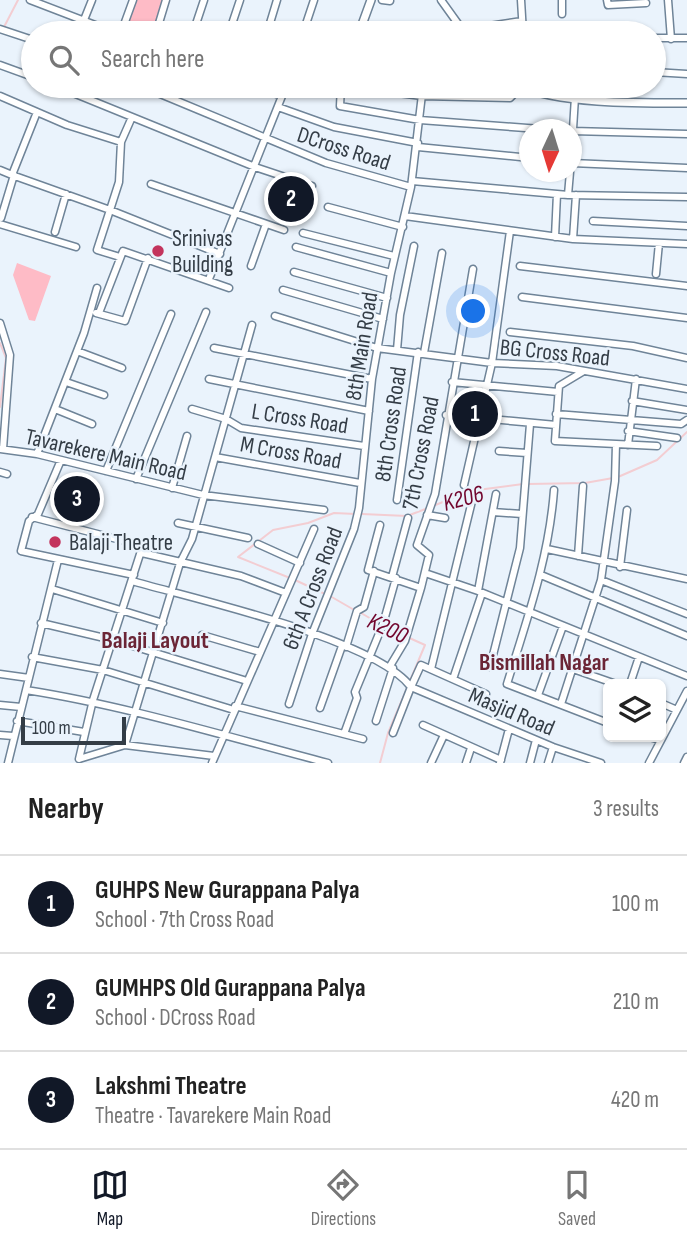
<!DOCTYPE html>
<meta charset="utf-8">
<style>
:root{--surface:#fff;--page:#f2f2f2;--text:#222;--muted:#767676;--line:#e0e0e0;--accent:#111827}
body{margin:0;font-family:"Sofia Sans Condensed",sans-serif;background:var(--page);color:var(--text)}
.controls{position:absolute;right:21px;bottom:21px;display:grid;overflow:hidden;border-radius:10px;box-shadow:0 2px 5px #0004}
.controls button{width:63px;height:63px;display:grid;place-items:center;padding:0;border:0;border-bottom:2px solid var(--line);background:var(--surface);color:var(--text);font:35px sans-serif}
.compass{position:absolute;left:519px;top:119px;width:63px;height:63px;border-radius:50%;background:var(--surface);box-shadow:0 2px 5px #0004;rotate:184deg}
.scale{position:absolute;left:21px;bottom:18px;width:105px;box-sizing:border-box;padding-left:7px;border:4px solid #343d46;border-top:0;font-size:19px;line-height:24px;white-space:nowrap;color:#343d46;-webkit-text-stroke:5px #eaf3fc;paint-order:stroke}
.you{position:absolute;left:474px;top:312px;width:24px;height:24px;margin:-18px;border:5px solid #fff;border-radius:50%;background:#1a73e8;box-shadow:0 0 0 10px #1a73e833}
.badge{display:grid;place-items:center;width:46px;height:46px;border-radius:50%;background:var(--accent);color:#fff;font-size:23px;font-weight:700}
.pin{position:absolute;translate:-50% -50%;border:4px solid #fff;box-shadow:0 2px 7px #0006}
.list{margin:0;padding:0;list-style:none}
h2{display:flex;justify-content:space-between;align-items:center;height:91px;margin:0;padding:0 28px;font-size:30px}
h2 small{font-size:23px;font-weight:400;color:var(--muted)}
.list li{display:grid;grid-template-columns:46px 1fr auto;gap:21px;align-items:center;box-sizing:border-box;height:98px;padding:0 28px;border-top:2px solid var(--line)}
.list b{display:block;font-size:26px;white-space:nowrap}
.list p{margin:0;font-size:23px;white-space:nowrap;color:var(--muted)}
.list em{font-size:23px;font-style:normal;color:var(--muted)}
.icon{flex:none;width:38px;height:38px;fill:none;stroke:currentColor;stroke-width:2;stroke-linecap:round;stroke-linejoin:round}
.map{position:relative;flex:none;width:687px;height:763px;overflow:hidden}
.search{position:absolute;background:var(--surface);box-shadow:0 2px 5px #0004;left:21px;right:21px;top:21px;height:77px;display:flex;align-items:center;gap:18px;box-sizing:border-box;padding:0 24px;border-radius:38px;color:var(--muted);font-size:26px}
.sheet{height:385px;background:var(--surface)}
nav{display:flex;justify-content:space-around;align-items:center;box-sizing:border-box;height:98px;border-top:2px solid var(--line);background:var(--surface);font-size:19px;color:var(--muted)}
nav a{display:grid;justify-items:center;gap:4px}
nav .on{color:var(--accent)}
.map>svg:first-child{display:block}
</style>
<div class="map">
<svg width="687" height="763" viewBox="0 0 687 763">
<rect width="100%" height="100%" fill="#eaf3fc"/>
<path fill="#febbc6" d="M135,0H163L152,33L125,32Z
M17,263L51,276L35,321L29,320L13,275Z"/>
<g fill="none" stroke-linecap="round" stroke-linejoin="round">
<path stroke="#f3cdd2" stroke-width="2" d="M4,27L18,0
M0,343L6,358L0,407
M618,477L657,460L687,432
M528,484L585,483L613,478
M433,506L470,491L523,484
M362,514L407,516L428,508
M290,578L238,557L273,530L308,523L334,513L356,514
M295,580L325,594
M330,596L356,611
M361,613L380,624
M385,627L425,645L409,683
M380,763L388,733L407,688"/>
<defs>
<path id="minor" d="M30,0L116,33
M382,0L390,1
M441,0L464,32
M521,0L523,33
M607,0L608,5L646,3
M668,0L671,39
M562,14V0
M84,20L92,0
M0,29L33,40
M426,29V33
M463,30L522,21
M121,33L133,0
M156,33L166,0
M193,33L204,0
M229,33L240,0
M267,33L277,0
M303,33L314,0
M654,38H687
M0,65L33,77
M654,72L687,74
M56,86L255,167L312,186
M141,86L326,163L411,187
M254,86L282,96
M341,86L340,106L420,120L553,130
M342,86L422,96L510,98L522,86
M0,96L67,125L121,142L132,117
M278,107L334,127L418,143
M572,131L687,134
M572,145L575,97
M418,147L530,158
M572,163L687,168
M0,170L12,175L37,112
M12,175L110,210L119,182L121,142
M412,181L568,195L687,197
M151,184L284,230
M568,195L570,172
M328,207L403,227
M405,216L573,239L687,244
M1,218L14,175
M593,221L687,226
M0,224L76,247
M55,232L66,194
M303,233L394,256
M555,237L557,194
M573,239L576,195
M296,247L391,273
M120,257L97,250L110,210L220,254
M251,266L266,224
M520,266L687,286
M294,272L387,298
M656,274L659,243
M209,279L286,86
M283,290L383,319
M522,297L687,318
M96,313L125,321L148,258
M99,313L123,251L229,288
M275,316L377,348L492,363L557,366L687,389
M0,323L10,355L3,449
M510,332L633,346L687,358
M214,348L372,379
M397,350L400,315L414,246
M77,351L122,368
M424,353L442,253
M584,371L559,386L555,441L657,446
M209,379L369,411
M66,382L104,395
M452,382L558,392
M632,401L687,410
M55,409L92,424
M192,409L226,419L241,428L364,446
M556,414L681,424L687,420
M446,415L556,425
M628,431L677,438
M628,445L636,379
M0,449L37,454L203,495L324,510
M499,451L527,453
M37,454L84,333L97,288
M215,457L360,483
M61,460L38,514L29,521L21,551L134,575
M106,471L171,314
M0,472L7,474
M136,479L206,312
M464,485L492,363L510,231
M172,488L187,436
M554,490C549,558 527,619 507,684L608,723
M397,500L418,352
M493,512L522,514
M427,515L445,518
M32,517L140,545L142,553L241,576L286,593
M178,523L248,538
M380,525L368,570L421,588L405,641L390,666
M258,544L300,563
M547,549L687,579
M578,556L583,486
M620,567L627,510
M425,573L478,591L687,676
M541,575L687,636
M392,577L408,518
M601,580L687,614
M132,581C195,599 375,639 411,687L393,733
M421,588L429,555L417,545L435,494L473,269
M52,589L163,623
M478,591L496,494
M41,623L113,640L247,681
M202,635L260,652
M346,647L357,611L364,607L374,571
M32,657L103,670L234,710
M490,667L520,548L530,424
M431,669L472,501
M573,669L616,684
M0,674L29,678
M453,679L482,593
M630,684L639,657
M26,690C128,706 228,737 328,763
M486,694L421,665L411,687L553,747L601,763
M538,695L563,626
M661,703L677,710
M289,704L312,634L354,529L359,508L372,379L391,273L411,187L423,86
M561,704L601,580L615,481L616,444
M0,705L21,707
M235,706L363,739
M320,708L342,646
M17,721L84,732
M376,721L393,668
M423,725L501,760
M344,734L357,698L355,692L383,624L396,578
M0,735L13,736
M649,737L660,740
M125,745L180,563L192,539L252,325
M79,759L93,700L141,551
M79,759L125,745L214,756
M8,763L58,560
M212,763L314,529
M431,763L444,735
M466,763L471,748
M500,763L509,729
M530,763L536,740
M548,763L553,747
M649,763L687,691
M684,763L687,757"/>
<path id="tertiary" d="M359,33L371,0
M522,86C556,104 646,103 687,103"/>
</defs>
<use href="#minor" stroke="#6f8498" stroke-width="9"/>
<use href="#tertiary" stroke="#6f8498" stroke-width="10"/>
<use href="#minor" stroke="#fff" stroke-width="6"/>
<use href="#tertiary" stroke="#fff" stroke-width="7"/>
</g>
<g fill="#c3345d" stroke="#eaf3fc" stroke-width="2.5">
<circle cx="158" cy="251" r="7"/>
<circle cx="55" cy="542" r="7"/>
</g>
<g text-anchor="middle" stroke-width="5" stroke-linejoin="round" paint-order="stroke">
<g font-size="23" fill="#343d46" stroke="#eaf3fc">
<text transform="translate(344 148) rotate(18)" y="8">DCross Road</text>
<text transform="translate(361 346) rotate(-81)" y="8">8th Main Road</text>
<text transform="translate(555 352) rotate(6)" y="8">BG Cross Road</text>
<text transform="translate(300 418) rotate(9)" y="8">L Cross Road</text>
<text transform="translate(390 424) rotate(-82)" y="8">8th Cross Road</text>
<text transform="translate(291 452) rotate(10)" y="8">M Cross Road</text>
<text transform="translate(420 453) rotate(-79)" y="8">7th Cross Road</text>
<text transform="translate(106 454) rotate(13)" y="8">Tavarekere Main Road</text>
<text transform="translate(312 588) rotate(-69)" y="8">6th A Cross Road</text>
<text transform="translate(512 711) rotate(23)" y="8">Masjid Road</text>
</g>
<g font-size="23" fill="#343d46" stroke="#eaf3fc" text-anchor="start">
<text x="172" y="246">Srinivas<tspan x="172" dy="26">Building</tspan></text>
<text x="69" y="550">Balaji Theatre</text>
</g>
<g font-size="24" font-style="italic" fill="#72062e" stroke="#eaf3fc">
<text transform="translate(463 498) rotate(-15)" y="8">K206</text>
<text transform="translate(388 628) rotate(25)" y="8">K200</text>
</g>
<g font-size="24" font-weight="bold" fill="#6b2536" stroke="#eaf3fc">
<text x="155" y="648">Balaji Layout</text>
<text x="544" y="670">Bismillah Nagar</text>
</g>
</g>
</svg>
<div class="controls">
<button><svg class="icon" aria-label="layers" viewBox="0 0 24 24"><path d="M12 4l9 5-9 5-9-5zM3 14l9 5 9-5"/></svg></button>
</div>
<svg class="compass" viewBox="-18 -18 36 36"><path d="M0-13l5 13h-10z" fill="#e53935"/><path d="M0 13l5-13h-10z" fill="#767676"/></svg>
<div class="scale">100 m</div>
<div class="you"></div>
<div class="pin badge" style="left:475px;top:414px">1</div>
<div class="pin badge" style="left:291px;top:199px">2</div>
<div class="pin badge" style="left:77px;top:499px">3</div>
<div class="search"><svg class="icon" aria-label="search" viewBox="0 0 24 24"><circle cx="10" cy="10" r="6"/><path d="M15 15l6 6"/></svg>Search here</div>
</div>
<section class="sheet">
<h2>Nearby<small>3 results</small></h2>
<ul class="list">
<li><span class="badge">1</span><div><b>GUHPS New Gurappana Palya</b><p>School · 7th Cross Road</p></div><em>100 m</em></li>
<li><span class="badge">2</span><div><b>GUMHPS Old Gurappana Palya</b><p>School · DCross Road</p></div><em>210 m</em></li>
<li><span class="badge">3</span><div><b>Lakshmi Theatre</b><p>Theatre · Tavarekere Main Road</p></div><em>420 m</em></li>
</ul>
</section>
<nav>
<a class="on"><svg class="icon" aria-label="map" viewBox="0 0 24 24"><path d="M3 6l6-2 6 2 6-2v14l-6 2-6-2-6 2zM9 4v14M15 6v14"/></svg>Map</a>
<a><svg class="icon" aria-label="directions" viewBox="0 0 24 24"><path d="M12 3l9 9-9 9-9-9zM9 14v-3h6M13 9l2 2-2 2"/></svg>Directions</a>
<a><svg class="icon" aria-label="saved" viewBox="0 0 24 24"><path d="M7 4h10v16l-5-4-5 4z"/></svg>Saved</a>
</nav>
